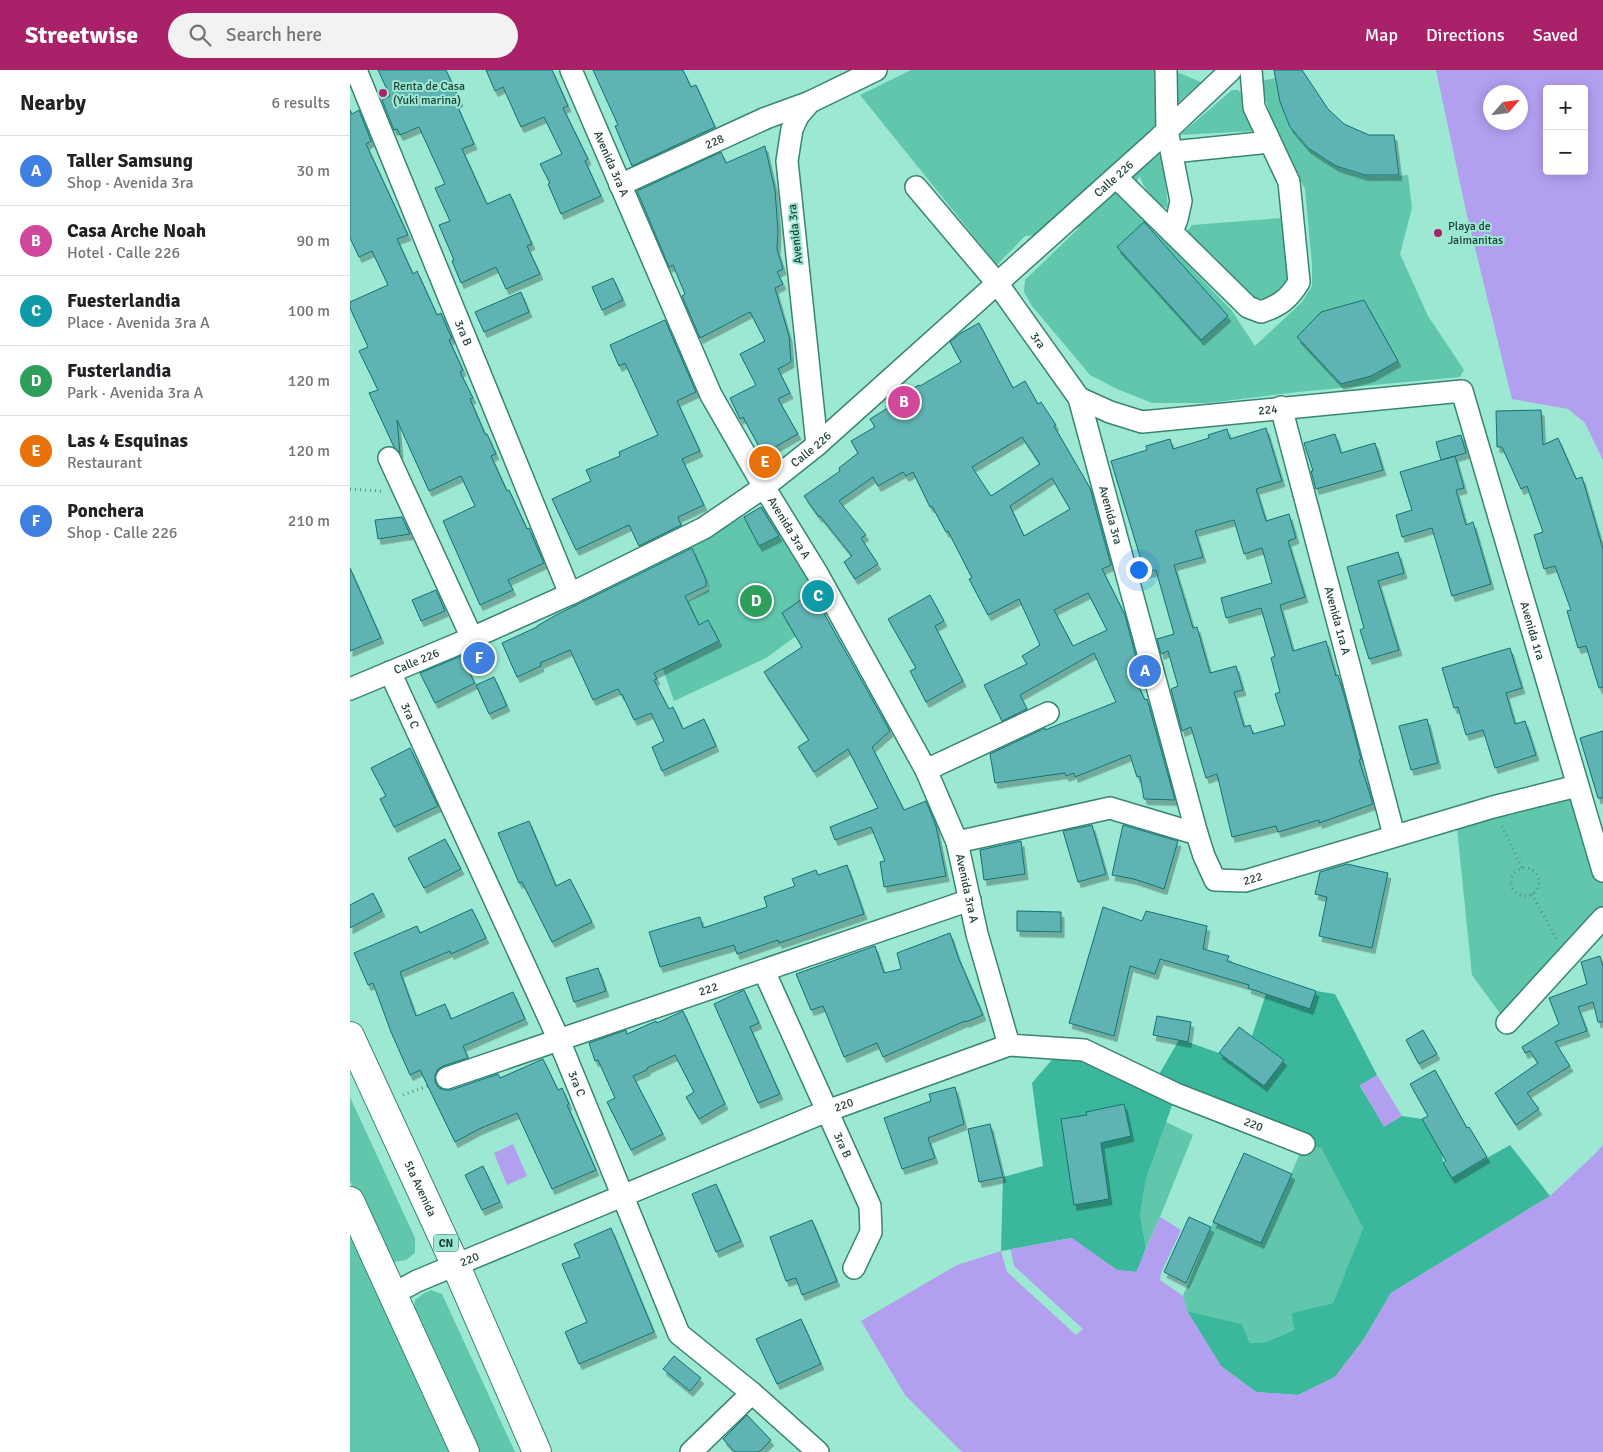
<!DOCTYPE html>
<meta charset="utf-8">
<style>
:root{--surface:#fff;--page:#f2f2f2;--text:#202124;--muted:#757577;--line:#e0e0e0;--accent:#a92168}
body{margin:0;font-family:Signika,sans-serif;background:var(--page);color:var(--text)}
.controls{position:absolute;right:15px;top:15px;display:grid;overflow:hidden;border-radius:5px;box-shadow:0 2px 12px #0003}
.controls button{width:45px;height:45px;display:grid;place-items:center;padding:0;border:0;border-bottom:1px solid var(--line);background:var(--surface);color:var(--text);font:25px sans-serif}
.compass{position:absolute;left:1133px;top:15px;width:45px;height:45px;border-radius:50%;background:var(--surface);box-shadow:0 2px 12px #0003;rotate:62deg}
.you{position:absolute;left:788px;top:499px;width:18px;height:18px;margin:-12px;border:4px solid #fff;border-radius:50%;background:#1a73e8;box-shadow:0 0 0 8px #1a73e833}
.badge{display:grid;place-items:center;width:32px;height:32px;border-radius:50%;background:var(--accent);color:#fff;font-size:16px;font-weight:700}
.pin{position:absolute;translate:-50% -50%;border:2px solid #fff;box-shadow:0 1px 5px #0006}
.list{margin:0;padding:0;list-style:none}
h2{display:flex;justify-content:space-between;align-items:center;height:65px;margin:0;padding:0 20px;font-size:21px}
h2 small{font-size:16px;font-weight:400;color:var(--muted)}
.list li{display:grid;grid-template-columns:32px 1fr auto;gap:15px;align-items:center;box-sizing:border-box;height:70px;padding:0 20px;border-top:1px solid var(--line)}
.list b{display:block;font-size:19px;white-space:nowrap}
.list p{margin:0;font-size:16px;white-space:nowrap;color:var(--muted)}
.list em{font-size:16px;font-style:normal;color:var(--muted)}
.icon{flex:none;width:28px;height:28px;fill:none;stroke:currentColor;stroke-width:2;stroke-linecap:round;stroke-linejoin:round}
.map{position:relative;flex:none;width:1253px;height:1382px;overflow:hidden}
header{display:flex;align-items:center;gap:30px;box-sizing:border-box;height:70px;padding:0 25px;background:var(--accent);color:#fff}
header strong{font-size:24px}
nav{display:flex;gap:28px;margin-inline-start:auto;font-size:18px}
.search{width:350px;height:45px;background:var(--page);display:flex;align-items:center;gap:12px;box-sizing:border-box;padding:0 18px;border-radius:28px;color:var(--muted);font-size:19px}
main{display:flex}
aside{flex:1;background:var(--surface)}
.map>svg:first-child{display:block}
</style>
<header>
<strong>Streetwise</strong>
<div class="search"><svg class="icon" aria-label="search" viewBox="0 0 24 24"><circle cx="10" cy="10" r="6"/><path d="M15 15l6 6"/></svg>Search here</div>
<nav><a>Map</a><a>Directions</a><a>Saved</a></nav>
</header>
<main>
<aside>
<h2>Nearby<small>6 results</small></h2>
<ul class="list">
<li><span class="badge" style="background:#3f7fe0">A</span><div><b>Taller Samsung</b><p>Shop · Avenida 3ra</p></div><em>30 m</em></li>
<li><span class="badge" style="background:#d1479c">B</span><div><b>Casa Arche Noah</b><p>Hotel · Calle 226</p></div><em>90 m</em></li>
<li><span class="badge" style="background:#0f9aa8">C</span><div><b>Fuesterlandia</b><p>Place · Avenida 3ra A</p></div><em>100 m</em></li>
<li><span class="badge" style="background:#2e9e5b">D</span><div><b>Fusterlandia</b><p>Park · Avenida 3ra A</p></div><em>120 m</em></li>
<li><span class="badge" style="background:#e8710a">E</span><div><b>Las 4 Esquinas</b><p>Restaurant</p></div><em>120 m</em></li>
<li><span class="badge" style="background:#3f7fe0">F</span><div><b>Ponchera</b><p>Shop · Calle 226</p></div><em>210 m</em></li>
</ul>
</aside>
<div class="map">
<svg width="1253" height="1382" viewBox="0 0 1253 1382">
<defs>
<filter id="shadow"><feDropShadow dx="3" dy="5.5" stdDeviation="0" flood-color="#0004"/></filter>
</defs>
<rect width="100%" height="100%" fill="#9ce8d3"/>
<path fill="#60c7ad" d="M561,0H805L809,50L801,88L797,94L808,86L811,85L813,88L818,138C808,137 791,115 790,106L780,122L772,129H775L882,241L905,276L952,232L962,216V195L955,119L923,54L910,11L926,8C929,25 932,42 940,56C952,79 990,102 1015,105C1029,107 1044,106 1058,105L1062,138L1050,184L1078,246L1114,300L1110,307L948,322L858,333H802L767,319L740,305L682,236L674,222L675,210L730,157L715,163L675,166L647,195L510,25Z
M827,2L851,12L828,33Z
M882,20H888L893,25L896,42L903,61L830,65Z
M931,148L939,200L936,214L929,224L917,229L905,228L895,222L865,187L840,168L838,160L842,155Z
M417,434L479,542L416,588L324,631L297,553L360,519L340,475Z
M1227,716L1253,801V848L1157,953L1122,905L1106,749Z
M0,1027L65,1168V1183L56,1190L44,1192L34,1185L0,1111Z
M816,1052L843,1065L810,1147L796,1178L790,1145L796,1109Z
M954,1074L971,1078L1013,1158L983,1233L943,1243L944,1260L916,1272L900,1273L892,1254L837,1241L833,1226L867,1143L887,1162L911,1173Z
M0,1131L115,1382H0Z
M81,1220L92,1224L165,1382H130L64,1238L65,1230L74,1223Z"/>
<path fill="#3bb79b" d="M966,921L985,924L1027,1005L1010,1016L1034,1056L1052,1046L1072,1049L1092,1084L1093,1093L1102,1108L1160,1075L1200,1126L1041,1223L1014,1269L985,1307L948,1325L906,1322L871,1296L837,1241L892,1254L900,1273L916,1272L944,1260L942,1243L983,1233L1013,1158L971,1078L954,1074L826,1024L796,1109L790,1145L796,1178L787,1202L767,1200L721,1168L651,1181L653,1107L693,1096L682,1013L711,979L804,1013L829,970L838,972L869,983L914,1016L934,990L902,966L916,924L960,939Z"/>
<path fill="#b29ff0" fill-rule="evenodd" d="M1086,0H1253V390L1235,353L1218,339L1162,329L1116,141ZM1197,19H1234V101H1197ZM1170,22V52H1140V22Z
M1027,1005L1052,1046L1034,1057L1010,1015Z
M163,1074L177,1106L157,1115L144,1083Z
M1253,1075V1382H612L555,1325L511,1251L607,1195L651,1181L722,1168L767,1200L786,1202L810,1147L831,1160L811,1203L810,1210L833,1226L837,1241L871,1296L906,1322L948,1325L985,1307L1014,1269L1041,1223L1200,1126L1245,1084Z"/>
<path fill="#9ce8d3" d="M661,1180L664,1196L733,1259L726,1265L657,1202L651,1181Z"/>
<path fill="#5eb3b2" stroke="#117373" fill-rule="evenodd" filter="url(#shadow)" d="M28,0H96L110,31L106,33L124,74L112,79L137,134L160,124L182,174L177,176L190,204L156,219L146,197L111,213L102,191L104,190L89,155L100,151L85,118L95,114L69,57L50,65L47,59L44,60L32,30L40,26Z
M136,0H202L218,36L213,38L238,89L235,91L251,126L211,144L198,114L200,113L190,94L212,84L194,47L171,57L153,17L145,21Z
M243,0H333L341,17L346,15L365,57L282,96L265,56L268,55Z
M924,0H952L978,39L994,54L1019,65H1044L1049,105H1015L986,96L958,78L940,57L930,32Z
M0,40L2,44L9,40L21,71L16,74L58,165L47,169L63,204L67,201L87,245L91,243L98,260L102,268L99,270L113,300L110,302L123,328L120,329L135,364H137L146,384L141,386L157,421L159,420L177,459L179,458L183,468L194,493L158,510L163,520L130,535L93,451L125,436L111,406L79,421L47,350L50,383L44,377L19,323L28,320L9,281L18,277L0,238V232L38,215L22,181L9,187L0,168Z
M415,76L425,120L428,161L427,179L433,199L427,202L433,214L425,218L439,266L441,292L428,299L440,323L428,329L448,364L413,384L393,347L390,349L380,328L406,315L390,284L415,271L400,242L350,268L332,226L335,224L323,195L319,197L287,121L371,82L376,93Z
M794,152L878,246L851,270L767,177Z
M263,208L273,230L252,240L242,217Z
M171,222L179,242L134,262L125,242Z
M1014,230L1048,291L1021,306L991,314L947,267L971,242Z
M315,250L346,322L327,331L350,381L332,389L354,435L328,447L331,455L289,476L279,455L226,480L202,429L241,411L236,400L270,386L269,382L308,365L275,293L269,296L260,275Z
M629,253L663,318L675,311L688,334L691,332L706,355L704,356L740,418L761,495L752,499L775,545L788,595L780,598L795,630L797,629L825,730L794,729L790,706L787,707L780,685L725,707L724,703L716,706L715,703L645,713L640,684L695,658V660L766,632L744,583L670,625L677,639L652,651L634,615L677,594L672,586L690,575L669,529L638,545L619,509L622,508L598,461L596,462L582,436L580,437L563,402L556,406L553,402L528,416L523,407L489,431L516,465L511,468L528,494L505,509L494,492L502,486L470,446L469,447L454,426L490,401L489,398L508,383L501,371L525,357L520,349L551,330L549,326L569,315L570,316L611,292L600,272L611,263ZM672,367L690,394L641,426L622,397ZM702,408L720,439L674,466L660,436ZM738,523L757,560L723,576L704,540Z
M1191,340L1193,375L1208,368L1226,409L1232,407L1253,479V617L1249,618L1236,576L1228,578L1217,541L1221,540L1205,496L1194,499L1184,465L1193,462L1177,416L1171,419L1152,377H1147L1146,341Z
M916,358L932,411L906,419L916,451L939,444L946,468L938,471L955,527L930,535L943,581L976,571L986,606L988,605L995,628L1011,689L1009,690L1023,734L969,753V750L928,762L926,756L882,767L867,704L856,708L841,657L832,661L821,619L828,616L818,581L811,584L807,569L824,564L806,500L795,503L761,391L797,380L796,376L820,369L823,379L859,368L858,365L877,359L880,369ZM884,450L894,484L912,478L922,513L871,528L876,548L911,538L925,586L921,588L930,622L925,624L935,655L903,664L900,655L894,657L884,622L893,620L886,596L860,603L847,557L843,558L824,495L853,487L845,461Z
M985,364L991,383L1025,373L1033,400L966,419L961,401H963L954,373Z
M1111,365L1116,383L1091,390L1086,372Z
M1105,386L1114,418L1106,420L1116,455L1123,452L1141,514L1102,526L1082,458L1052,467L1046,445L1062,440L1050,402Z
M411,437L429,466L409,476L394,447Z
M52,447L60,464L28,469L25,450Z
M342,478L356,510V516L335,526L349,555L358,550L369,571L304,603L307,609L304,610L319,639L323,637L333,659L354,649L366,676L312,701L302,677L314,671L301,643L284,650L272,624L271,625L268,619L243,630L220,580L190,593L191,596L167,607L152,573L187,557V556L206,545Z
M1048,482L1054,503L1028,511L1049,580L1019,589L1010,560L1014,558L997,497Z
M0,498L31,568L0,581Z
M86,520L95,541L71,551L62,530Z
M462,522L540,661L522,677L554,740L576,731L586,756L596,806L534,817L530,792L535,791L521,757L485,770L480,757L528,738L498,679L464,702L448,677L459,670L414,602L452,577L432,543Z
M580,525L594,551L585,556L613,611L576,632L560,601L566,598L538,549Z
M1160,578L1172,618L1156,623L1165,654L1175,651L1186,685L1145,698L1133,660L1116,665L1108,637L1104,638L1092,598Z
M111,586L125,613L85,633L70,603Z
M144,607L157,636L139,644L126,615Z
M1077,649L1088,693L1061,700L1049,656Z
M1253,661V728H1248L1230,668Z
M60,678L88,736L44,757L30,729L36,726L21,698Z
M179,751L206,816L220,809L242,852L202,872L172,812L169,813L148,763Z
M742,755L756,804L728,812L713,761Z
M773,755L828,771L814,819L784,809L762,805Z
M95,769L111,799L74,818L58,788Z
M671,771L675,804L634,810L630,780Z
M997,794L1038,803L1022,878L969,866L977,827L965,824L970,802Z
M497,795L514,844L429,873L428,870L387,884L384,875L310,897L299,862L350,847L353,858L417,837L414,827L445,816L442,809L466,800L468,805Z
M23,823L32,841L0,858V835Z
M753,837L792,851L796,841L857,856L853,879L879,886L877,891L966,921L960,939L898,918L899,915L810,889L805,904L780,896L764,966L719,953Z
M122,839L136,868L101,884L100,881L50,902L66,946L95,934L101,949L163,922L175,949L113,976L118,988L93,996L88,999L85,1005V1012L89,1018L95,1020H101L148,1004L150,1008L193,989L208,1020L212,1018L219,1034L217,1035L246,1100L202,1119L167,1043L129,1059L105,1072L70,1000L60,1005L41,962L23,913L18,915L4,883L67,856L70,863Z
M667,841L711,842V862L667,861Z
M600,863L608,887L633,945L616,952L615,951L533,987L527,973L494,987L473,936L461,940L446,904L525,876L534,903L551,899L547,883Z
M1250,886L1253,896V952H1248L1243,932L1228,937L1237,961L1205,972L1220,996L1177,1023L1189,1039L1166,1055L1145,1023L1188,993L1180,981L1175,983L1172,977L1209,954L1199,928L1237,914L1231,892Z
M248,898L256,921L224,932L216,908Z
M394,920L409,953L400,957L430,1024L408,1033L364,934Z
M333,941L375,1034L349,1049L336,1027L344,1022L325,985L297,998V1000L283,1006L313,1064L281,1080L257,1032L265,1028L248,990L245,991L239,973L276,960L277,964L306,951L307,953Z
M807,946L841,952L838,972L803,965Z
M889,957L934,990L914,1016L869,983Z
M1073,960L1087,984L1069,994L1056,970Z
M1085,1000L1117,1058L1119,1057L1137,1087L1102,1108L1093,1093L1096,1091L1072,1049L1078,1046L1060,1014Z
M605,1017L614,1054L578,1068L585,1088L552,1099L534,1048L581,1031L579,1024Z
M774,1034L781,1066L751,1073L759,1129L724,1135L711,1049L737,1045L736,1042Z
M640,1054L653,1107L629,1112L618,1059Z
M894,1083L942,1104L911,1173L863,1152Z
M133,1096L150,1132L132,1140L115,1105Z
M366,1114L391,1171L366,1182L342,1124Z
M839,1147L861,1157L836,1213L814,1202Z
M462,1150L487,1211L452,1225L446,1208L436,1211L420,1167Z
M261,1158L304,1262L229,1294L215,1262L237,1252L212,1194L230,1187L224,1174Z
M451,1249L471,1294L427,1314L406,1269Z
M324,1286L351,1308L340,1321L313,1299Z
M397,1345L421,1370L409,1382H385L373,1369Z"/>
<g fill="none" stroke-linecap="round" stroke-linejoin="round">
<defs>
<g id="minor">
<path id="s1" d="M6,0L220,524"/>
<path id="s2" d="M221,0L361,325L414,417L467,503L576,700L607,772L627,864L659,975"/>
<path d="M816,0L817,60L831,131L827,149L822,162"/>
<path d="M822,82L920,72"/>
<path d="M766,107L898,237L911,242C929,236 939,229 949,212L939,112L904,37L901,0"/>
<path id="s3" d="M270,115L416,48L460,32"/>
<path id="s4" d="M566,117L647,213L729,328L847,764L854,786L865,810L895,811L1143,737L1227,716"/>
<path id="s5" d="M729,328L760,342L792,352L1112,321L1253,801"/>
<path id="s6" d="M931,337L1044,765"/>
<path d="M467,375L437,91L442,59L448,46L460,32L526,0"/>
<path d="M39,388L122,568"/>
<path id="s7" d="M40,602L209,970L329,1264L402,1323L468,1382"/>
<path id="s8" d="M0,619L122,568L220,524L354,458L414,417L467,375L807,70L881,0"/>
<path d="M576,700L698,643"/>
<path d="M607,772L760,738L847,764"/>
<path id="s9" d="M414,901L520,1136L521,1162L504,1198"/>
<path d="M1157,953L1253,848"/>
<path id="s10" d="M97,1008L620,830"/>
<path id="s11" d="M43,1224L67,1211L477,1041L659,975L734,980L826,1024L954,1074"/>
<path d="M341,1382L402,1323"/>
</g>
<g id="highway">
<path id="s12" d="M0,966L106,1196L187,1382"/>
<path d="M0,1131L115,1382"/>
</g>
</defs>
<use href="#minor" stroke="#388572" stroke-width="24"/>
<use href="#highway" stroke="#388572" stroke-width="30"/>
<path stroke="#5a8e80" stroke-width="3" stroke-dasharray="1 4" stroke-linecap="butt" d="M0,419L31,421
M1152,756L1172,798
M1161 812a14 14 0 1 1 28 0a14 14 0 1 1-28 0Z
M1182,824L1207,870
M53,1025L78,1016"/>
<use href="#minor" stroke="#fff" stroke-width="21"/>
<use href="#highway" stroke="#fff" stroke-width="28"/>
</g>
<g fill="#a92168" stroke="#9ce8d3" stroke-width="2">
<circle cx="33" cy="23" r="5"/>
<circle cx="1088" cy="163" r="5"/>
</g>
<g text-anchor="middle" stroke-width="4" stroke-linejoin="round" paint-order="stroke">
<rect fill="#9ce8d3" stroke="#447265" stroke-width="1" x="83.5" y="1164.5" width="25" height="17" rx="4"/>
<g font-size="11" font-weight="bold" fill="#1f3f36">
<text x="96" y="1177">CN</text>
</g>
<g font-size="12" fill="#1f3f36" stroke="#9ce8d3" text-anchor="start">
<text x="43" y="20">Renta de Casa<tspan x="43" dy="14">(Yuki marina)</tspan></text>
<text x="1098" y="160">Playa de<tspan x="1098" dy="14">Jaimanitas</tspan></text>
</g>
<g font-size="12" fill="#1f3f36" stroke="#9ce8d3">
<text dy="4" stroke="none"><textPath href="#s3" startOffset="104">228</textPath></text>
<text dy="4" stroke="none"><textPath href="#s2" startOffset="102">Avenida 3ra A</textPath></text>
<text dy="4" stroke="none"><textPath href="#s8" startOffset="928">Calle 226</textPath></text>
<text transform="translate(445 164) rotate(-96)" y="4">Avenida 3ra</text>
<text dy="4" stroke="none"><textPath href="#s1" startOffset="284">3ra B</textPath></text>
<text dy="4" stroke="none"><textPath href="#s4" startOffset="196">3ra</textPath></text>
<text dy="4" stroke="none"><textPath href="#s5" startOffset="194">224</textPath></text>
<text dy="4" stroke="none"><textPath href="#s8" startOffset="522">Calle 226</textPath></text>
<text dy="4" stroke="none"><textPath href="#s4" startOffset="388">Avenida 3ra</textPath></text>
<text dy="4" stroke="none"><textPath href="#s2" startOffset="508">Avenida 3ra A</textPath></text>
<text dy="4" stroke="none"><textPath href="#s6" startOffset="221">Avenida 1ra A</textPath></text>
<text dy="4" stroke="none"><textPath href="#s5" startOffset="639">Avenida 1ra</textPath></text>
<text dy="4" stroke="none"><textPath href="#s8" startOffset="72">Calle 226</textPath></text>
<text dy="4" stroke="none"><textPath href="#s7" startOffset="48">3ra C</textPath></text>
<text dy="4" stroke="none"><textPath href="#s4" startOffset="806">222</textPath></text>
<text dy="4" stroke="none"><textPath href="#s2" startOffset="912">Avenida 3ra A</textPath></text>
<text dy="4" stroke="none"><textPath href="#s10" startOffset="276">222</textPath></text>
<text dy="4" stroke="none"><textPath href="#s7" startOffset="452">3ra C</textPath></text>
<text dy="4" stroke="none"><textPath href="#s11" startOffset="489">220</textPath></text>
<text dy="4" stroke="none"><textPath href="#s11" startOffset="925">220</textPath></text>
<text dy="4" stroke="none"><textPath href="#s9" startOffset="191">3ra B</textPath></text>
<text dy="4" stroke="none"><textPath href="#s12" startOffset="168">5ta Avenida</textPath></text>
<text dy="4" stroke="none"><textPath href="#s11" startOffset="84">220</textPath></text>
</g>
</g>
</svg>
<div class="controls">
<button>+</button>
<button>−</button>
</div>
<svg class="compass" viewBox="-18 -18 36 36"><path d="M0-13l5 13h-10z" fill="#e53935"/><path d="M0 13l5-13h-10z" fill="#757577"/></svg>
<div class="you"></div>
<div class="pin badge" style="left:795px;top:601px;background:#3f7fe0">A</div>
<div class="pin badge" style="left:554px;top:332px;background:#d1479c">B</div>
<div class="pin badge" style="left:468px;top:526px;background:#0f9aa8">C</div>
<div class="pin badge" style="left:406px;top:531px;background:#2e9e5b">D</div>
<div class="pin badge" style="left:415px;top:392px;background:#e8710a">E</div>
<div class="pin badge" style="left:129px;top:588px;background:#3f7fe0">F</div>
</div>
</main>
